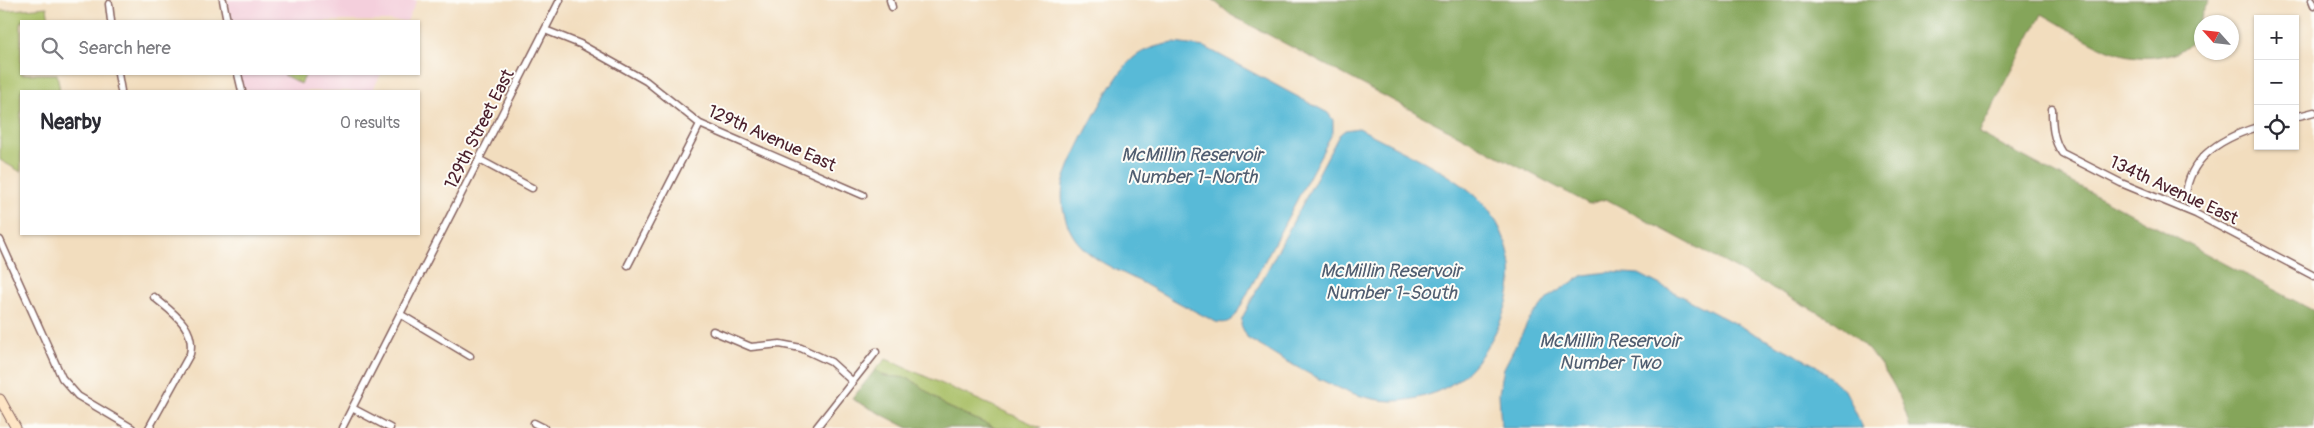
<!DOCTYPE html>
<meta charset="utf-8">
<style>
:root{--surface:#fff;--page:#f2f2f3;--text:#2b2b33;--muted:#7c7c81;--line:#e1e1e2}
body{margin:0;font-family:Pangolin,sans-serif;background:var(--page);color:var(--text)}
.controls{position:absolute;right:15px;top:15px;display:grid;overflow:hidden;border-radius:0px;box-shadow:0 1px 4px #0004}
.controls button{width:45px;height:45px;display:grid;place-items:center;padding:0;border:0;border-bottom:1px solid var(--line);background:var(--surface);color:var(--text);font:25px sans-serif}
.compass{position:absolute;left:2194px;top:15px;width:45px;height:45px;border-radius:50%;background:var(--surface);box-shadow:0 1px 4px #0004;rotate:297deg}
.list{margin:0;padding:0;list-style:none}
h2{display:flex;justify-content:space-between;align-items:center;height:65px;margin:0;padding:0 20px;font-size:21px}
h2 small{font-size:16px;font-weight:400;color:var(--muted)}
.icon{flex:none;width:28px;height:28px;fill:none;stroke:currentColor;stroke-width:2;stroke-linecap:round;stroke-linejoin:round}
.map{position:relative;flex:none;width:2314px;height:428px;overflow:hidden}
.search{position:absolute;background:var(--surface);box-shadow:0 1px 4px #0004;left:20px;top:20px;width:400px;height:55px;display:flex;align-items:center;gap:12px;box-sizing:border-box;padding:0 18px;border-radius:0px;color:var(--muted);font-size:19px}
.panel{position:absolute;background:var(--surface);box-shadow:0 1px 4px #0004;left:20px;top:90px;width:400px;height:145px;border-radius:0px}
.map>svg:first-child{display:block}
</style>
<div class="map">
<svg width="2314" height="428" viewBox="0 0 2314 428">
<rect width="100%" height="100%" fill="#fdfcf7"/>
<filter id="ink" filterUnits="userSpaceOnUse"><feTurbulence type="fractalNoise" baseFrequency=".02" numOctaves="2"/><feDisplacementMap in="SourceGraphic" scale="10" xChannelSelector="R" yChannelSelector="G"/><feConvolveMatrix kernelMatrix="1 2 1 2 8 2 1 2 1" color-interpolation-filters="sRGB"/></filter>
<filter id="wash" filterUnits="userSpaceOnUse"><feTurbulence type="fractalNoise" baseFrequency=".0096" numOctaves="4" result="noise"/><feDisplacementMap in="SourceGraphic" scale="20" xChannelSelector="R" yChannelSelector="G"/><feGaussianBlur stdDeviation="1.12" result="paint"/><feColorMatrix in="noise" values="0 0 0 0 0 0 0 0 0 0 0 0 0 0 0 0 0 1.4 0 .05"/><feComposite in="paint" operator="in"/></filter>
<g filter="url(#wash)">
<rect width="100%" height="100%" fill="#f2ddbe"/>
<path fill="#f4cfdc" d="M227,0H417L407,21H230Z
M239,74H381L372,91H249L241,87Z"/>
<path fill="#a7be64" stroke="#786e48" d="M47,7L49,21H21V74H57L60,91H21V172L0,160V11Z
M285,74H306L301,84L284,75Z
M886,359L1042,428H995L946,406L909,378L885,376L875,370Z"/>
<path fill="#85a55a" stroke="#686242" d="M1213,0H2209L2202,14L2197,38C2190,43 2182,51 2174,53C2122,69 2086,38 2042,14L1979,133L2314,311V428H1910C1899,382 1872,347 1834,321L1606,199L1589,204L1231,15Z
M875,370L885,376L909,378L946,406L995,428H908L852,399Z"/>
<path fill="#59bad7" stroke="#526c81" d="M1174,43L1205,47L1328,113L1333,120V132L1236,315C1230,322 1225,324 1216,322C1190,309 1164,295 1139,281C1117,270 1091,260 1076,240C1065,225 1060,204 1063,185C1067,162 1114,74 1132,59C1143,49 1159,45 1174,43Z
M1359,128C1395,148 1454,172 1482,202C1497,218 1509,244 1511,266C1515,303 1488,357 1459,379C1441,393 1415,401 1392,401C1344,400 1290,362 1248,339L1241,325L1242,318L1339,135L1345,130Z
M1608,272L1639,274L1817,366L1846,392L1863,428H1501L1499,393L1504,368L1530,318L1550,296L1584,275Z"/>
</g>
<g filter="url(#ink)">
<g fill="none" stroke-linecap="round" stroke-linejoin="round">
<defs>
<path id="minor" d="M223,0L227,21
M890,0L892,7
M2312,0L2314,5
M109,4L111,21
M545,30L580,44L646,81L700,124L863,195
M118,74L121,91
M238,74L242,91
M2052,109C2052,125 2053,140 2062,153L2121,183L2196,214L2314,276
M2295,117L2314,112
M480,160L532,188
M2195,213L2186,194C2190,156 2224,137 2258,127
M0,240L62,378L78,396L132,428
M628,265L700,124
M400,314L470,356
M713,331L751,347L780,344L801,348L831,362L853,382
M352,408L390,428
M534,423L544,428
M149,428L190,354C196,327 173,313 154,297
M342,428L560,0
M816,428L876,352"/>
<path id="secondary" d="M0,399L16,428"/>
</defs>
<use href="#minor" stroke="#85625e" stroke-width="9"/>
<use href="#secondary" stroke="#85625e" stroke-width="11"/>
<use href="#minor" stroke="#fff" stroke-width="6"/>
<use href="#secondary" stroke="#fee5c5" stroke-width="9"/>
</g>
</g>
<g text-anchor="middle" stroke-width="4" stroke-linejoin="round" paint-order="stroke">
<g font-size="18" fill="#4a1f2b" stroke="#fdfcf7">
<text transform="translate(479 129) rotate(-63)" y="6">129th Street East</text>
<text transform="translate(772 138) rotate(24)" y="6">129th Avenue East</text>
<text transform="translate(2174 190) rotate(25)" y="6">134th Avenue East</text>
</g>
<g font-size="19" font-style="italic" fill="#505d70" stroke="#fdfcf7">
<text x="1192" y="161">McMillin Reservoir<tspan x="1192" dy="22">Number 1-North</tspan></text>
<text x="1391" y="277">McMillin Reservoir<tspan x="1391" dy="22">Number 1-South</tspan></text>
<text x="1610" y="347">McMillin Reservoir<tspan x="1610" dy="22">Number Two</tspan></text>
</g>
</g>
</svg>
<div class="controls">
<button>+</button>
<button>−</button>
<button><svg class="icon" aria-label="locate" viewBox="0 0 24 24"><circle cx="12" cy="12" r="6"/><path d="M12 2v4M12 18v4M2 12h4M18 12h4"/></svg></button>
</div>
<svg class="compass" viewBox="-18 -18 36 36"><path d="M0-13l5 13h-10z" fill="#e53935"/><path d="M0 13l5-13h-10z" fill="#7c7c81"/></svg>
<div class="search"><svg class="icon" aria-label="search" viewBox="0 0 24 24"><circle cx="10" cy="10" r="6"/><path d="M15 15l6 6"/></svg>Search here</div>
<section class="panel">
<h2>Nearby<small>0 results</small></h2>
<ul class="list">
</ul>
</section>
</div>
